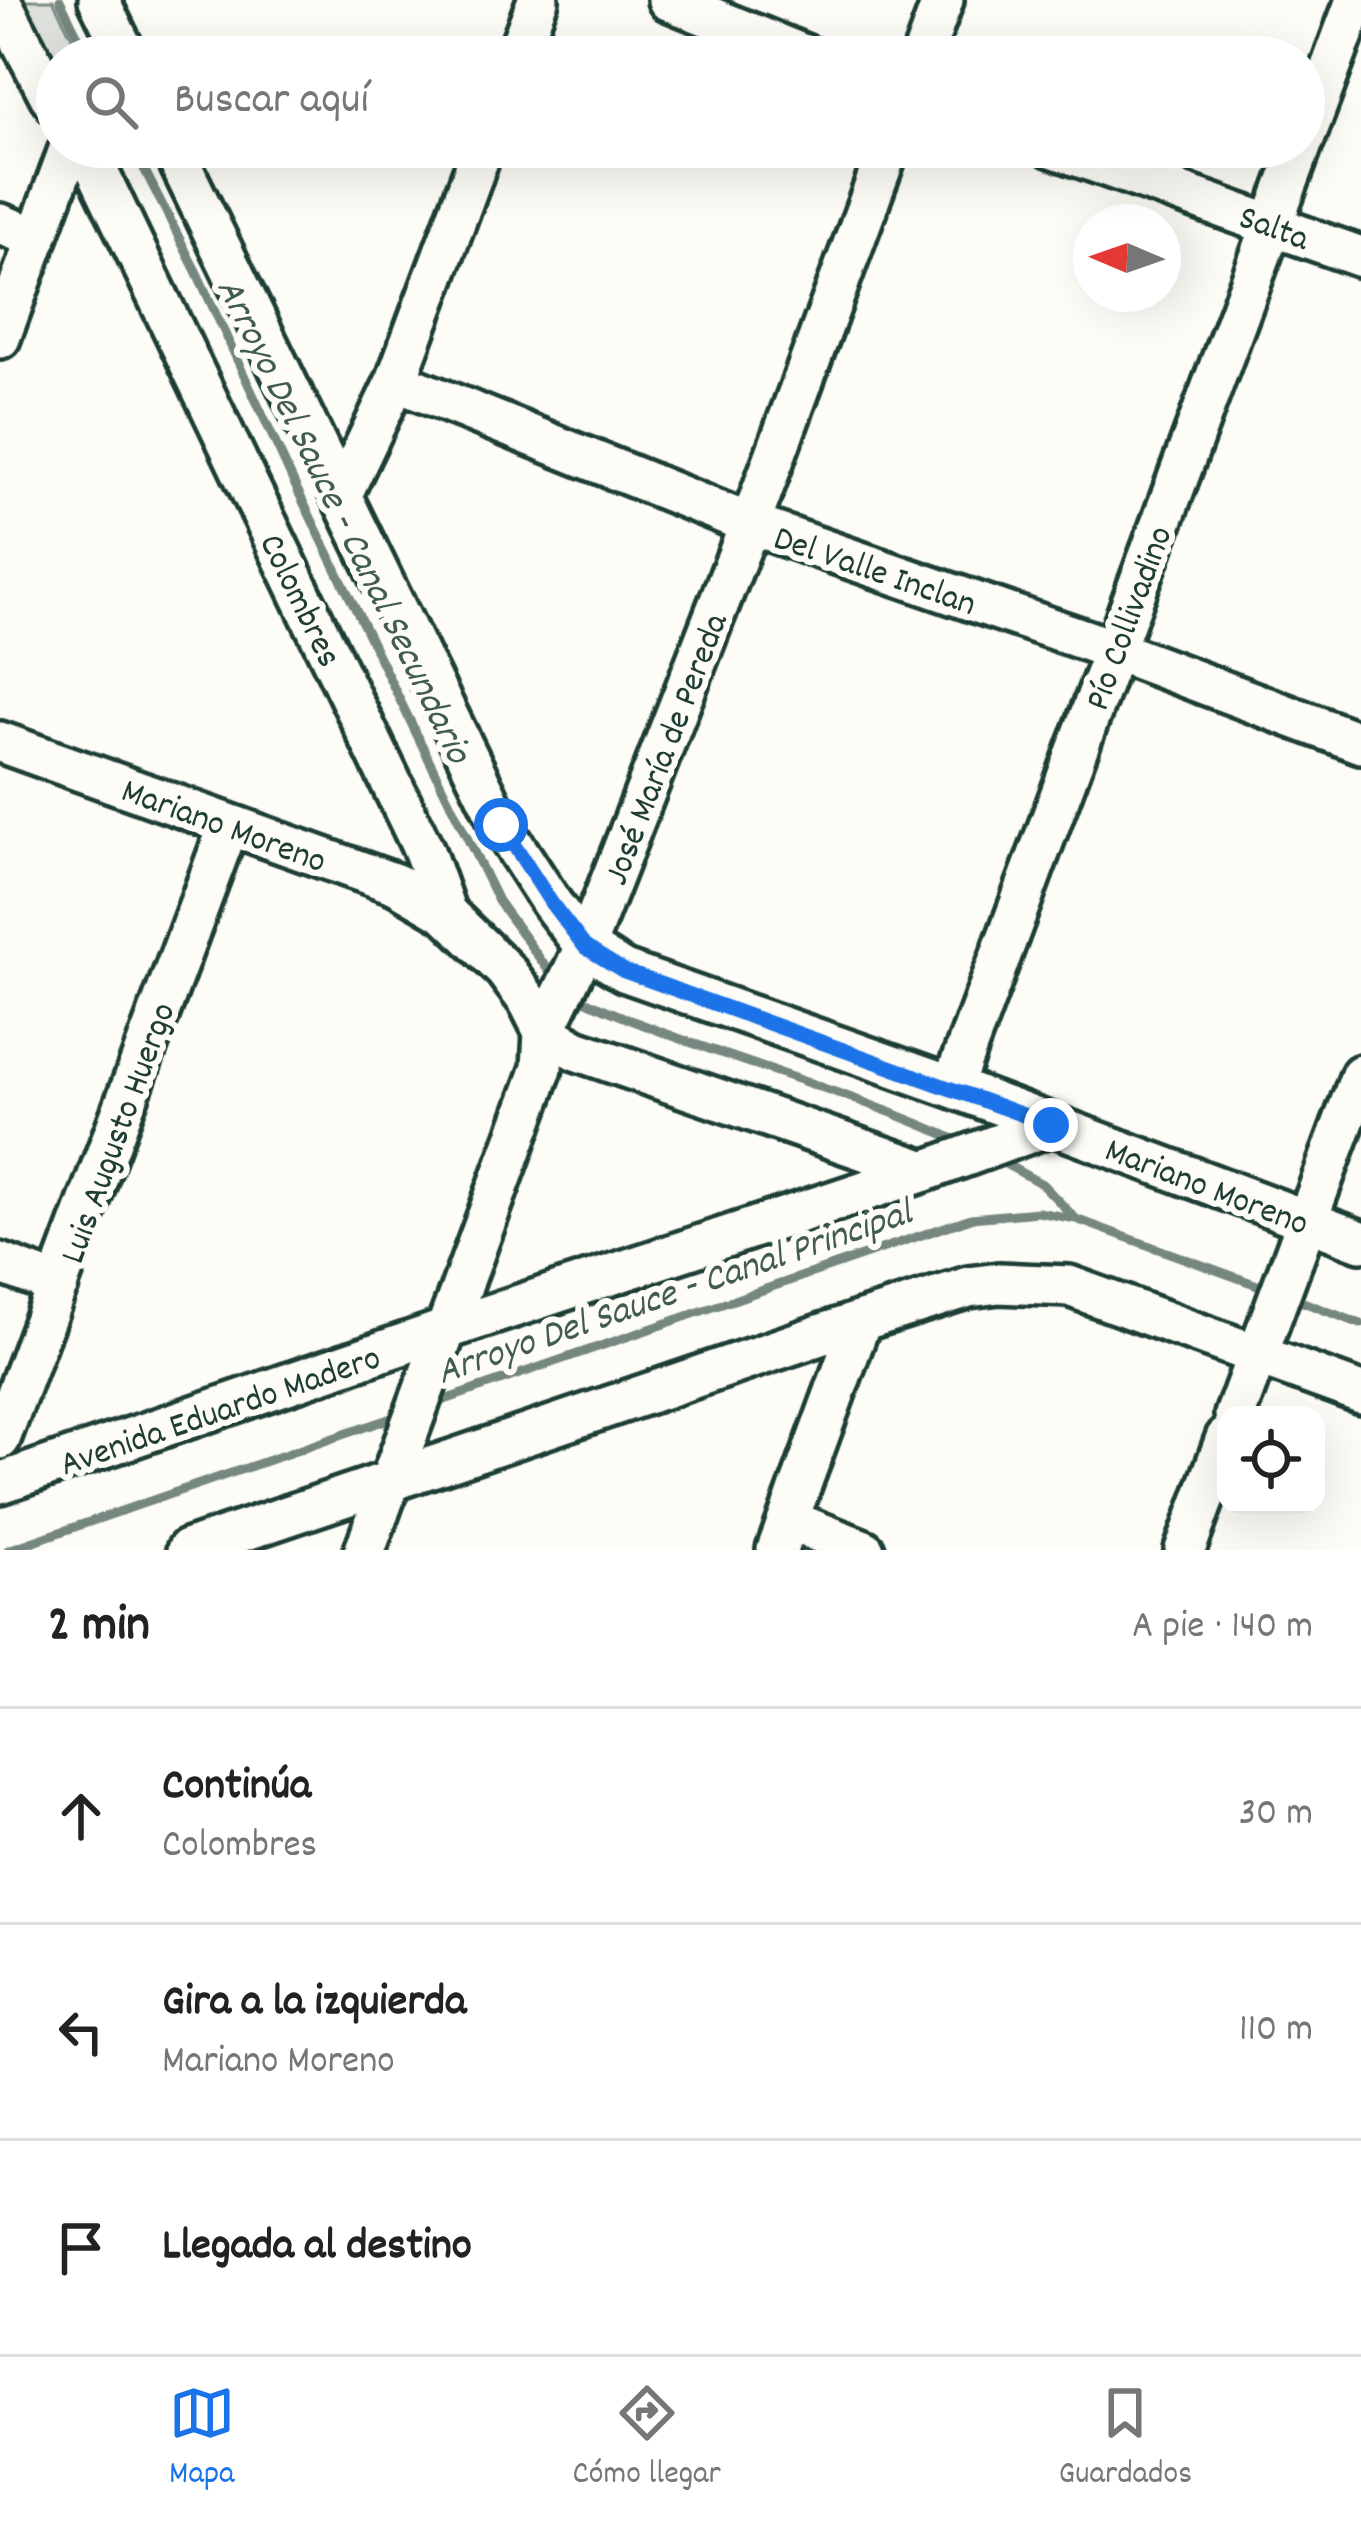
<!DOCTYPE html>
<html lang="es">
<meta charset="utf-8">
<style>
:root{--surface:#fff;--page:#f6f6f6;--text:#222;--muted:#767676;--line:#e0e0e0;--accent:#1a73e8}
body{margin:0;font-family:Dekko,sans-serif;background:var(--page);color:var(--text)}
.controls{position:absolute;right:36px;bottom:36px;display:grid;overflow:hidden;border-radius:24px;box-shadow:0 12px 48px #0002}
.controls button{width:108px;height:108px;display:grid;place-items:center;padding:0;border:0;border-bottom:3px solid var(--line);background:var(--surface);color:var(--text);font:60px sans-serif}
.compass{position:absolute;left:1073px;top:204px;width:108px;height:108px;border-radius:50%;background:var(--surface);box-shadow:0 12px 48px #0002;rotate:272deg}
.stop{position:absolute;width:36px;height:36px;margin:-27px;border:9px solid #1a73e8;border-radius:50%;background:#fff}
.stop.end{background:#1a73e8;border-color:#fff;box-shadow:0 3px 12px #0008}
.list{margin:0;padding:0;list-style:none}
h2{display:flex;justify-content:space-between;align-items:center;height:156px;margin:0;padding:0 48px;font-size:51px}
h2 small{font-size:39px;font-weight:400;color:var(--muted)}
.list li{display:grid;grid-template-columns:78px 1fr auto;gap:36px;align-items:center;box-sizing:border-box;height:216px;padding:0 48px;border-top:3px solid var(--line)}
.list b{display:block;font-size:45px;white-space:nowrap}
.list p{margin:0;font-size:39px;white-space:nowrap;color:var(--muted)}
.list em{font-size:39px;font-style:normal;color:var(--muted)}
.icon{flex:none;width:66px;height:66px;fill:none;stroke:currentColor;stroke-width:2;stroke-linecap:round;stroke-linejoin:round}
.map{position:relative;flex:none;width:1361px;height:1550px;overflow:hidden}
.search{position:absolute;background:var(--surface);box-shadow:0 12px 48px #0002;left:36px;right:36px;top:36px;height:132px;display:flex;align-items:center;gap:30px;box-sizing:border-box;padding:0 42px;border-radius:66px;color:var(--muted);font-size:45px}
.sheet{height:804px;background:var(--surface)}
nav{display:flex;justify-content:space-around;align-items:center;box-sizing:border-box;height:168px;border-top:3px solid var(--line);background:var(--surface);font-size:33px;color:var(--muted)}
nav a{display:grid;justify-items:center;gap:6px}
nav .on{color:var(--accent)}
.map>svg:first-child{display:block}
</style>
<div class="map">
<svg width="1361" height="1550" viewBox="0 0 1361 1550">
<rect width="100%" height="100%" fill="#fdfcf7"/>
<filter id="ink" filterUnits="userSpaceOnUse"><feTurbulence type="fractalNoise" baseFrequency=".00833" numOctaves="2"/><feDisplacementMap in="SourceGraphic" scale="24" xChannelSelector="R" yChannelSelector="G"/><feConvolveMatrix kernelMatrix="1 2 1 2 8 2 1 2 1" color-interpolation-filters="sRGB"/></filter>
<g filter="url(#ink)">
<path fill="#dde0db" stroke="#7e8e88" stroke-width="3" d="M16,0H53L80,53L79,57H57V84Z"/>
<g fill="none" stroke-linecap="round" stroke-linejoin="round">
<path stroke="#75877f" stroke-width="9" d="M60,0L82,44
M133,147L197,273L294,483L498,901L551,974
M580,998C703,1055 838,1085 961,1142
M998,1160L1042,1184L1075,1218
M1287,1296L1361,1324
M433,1404L971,1218L1038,1212L1076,1219L1271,1290
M8,1550L400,1415"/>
<defs>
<path id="minor" d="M0,0L50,96L57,105
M99,0L127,57
M668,0L809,57
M516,57L538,0
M922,57L943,0
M1304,140L1356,0
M86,147L424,851L446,913L505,970L529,1002L544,1032
M172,147L501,825L552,904L585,947L624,971L952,1087L1361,1241
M1052,147L1361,257
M0,224L37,238
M0,338L70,147
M396,381L750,524L1114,650L1361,743
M342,494L396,381L483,147
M0,742L396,884L446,913
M544,1032L576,1050L925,1171
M952,1087L1301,147
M0,1263L58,1285
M1235,1415L1361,1075
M0,1439L229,825
M0,1483L447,1329L925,1171L1051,1125
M788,1520L864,1550
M187,1550L861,1321L969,1287L999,1283L1069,1286L1361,1393
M365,1550L542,1068L544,1032L585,947L750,524L889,147
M777,1550L861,1321
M1185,1550L1226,1438"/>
</defs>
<use href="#minor" stroke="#1f3d34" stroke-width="48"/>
<use href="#minor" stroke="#fdfcf7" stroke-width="39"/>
</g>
</g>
<g fill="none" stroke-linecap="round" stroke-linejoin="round" filter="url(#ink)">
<path stroke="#1a73e8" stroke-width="15" d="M501,825L552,904L585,947L624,971L1051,1125"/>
</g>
<g text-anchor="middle" stroke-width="12" stroke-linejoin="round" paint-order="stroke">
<g font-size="36" fill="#1f3d34" stroke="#fdfcf7">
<text transform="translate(1275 225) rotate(20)" y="13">Salta</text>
<text transform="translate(876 568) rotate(19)" y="13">Del Valle Inclan</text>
<text transform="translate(303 599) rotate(64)" y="13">Colombres</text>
<text transform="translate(1126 617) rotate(-70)" y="13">Pío Collivadino</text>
<text transform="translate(663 748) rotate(-69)" y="13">José María de Pereda</text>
<text transform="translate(225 823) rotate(20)" y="13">Mariano Moreno</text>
<text transform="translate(115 1132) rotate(-70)" y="13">Luis Augusto Huergo</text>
<text transform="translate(1208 1184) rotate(21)" y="13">Mariano Moreno</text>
<text transform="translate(219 1408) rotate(-19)" y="13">Avenida Eduardo Madero</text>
</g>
<g font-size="39" font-style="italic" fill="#435c53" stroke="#fdfcf7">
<text transform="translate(347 519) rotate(64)" y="14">Arroyo Del Sauce - Canal Secundario</text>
<text transform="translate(673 1289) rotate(-19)" y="14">Arroyo Del Sauce - Canal Principal</text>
</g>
</g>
</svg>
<div class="controls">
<button><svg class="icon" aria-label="locate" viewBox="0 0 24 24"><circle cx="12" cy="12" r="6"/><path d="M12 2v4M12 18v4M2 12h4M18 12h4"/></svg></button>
</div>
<svg class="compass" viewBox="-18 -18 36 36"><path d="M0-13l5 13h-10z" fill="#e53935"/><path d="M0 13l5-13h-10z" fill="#767676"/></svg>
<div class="stop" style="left:501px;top:825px"></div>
<div class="stop end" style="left:1051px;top:1125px"></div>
<div class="search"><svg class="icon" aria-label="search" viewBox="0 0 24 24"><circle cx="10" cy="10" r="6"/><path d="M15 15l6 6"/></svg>Buscar aquí</div>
</div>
<section class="sheet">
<h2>2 min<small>A pie · 140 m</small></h2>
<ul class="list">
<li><svg class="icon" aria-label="ahead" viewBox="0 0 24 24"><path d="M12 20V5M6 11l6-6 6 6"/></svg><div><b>Continúa</b><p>Colombres</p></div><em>30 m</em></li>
<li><svg class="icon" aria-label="left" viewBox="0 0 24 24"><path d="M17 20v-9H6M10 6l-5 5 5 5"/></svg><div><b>Gira a la izquierda</b><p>Mariano Moreno</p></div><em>110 m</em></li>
<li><svg class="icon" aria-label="arrive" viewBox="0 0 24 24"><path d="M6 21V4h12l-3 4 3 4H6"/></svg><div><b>Llegada al destino</b></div></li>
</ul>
</section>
<nav>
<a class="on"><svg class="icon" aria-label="map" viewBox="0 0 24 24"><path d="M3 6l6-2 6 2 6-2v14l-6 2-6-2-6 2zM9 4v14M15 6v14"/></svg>Mapa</a>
<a><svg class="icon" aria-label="directions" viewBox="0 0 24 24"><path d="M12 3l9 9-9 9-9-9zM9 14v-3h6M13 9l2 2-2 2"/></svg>Cómo llegar</a>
<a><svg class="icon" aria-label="saved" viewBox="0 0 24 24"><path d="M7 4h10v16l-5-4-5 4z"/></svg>Guardados</a>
</nav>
